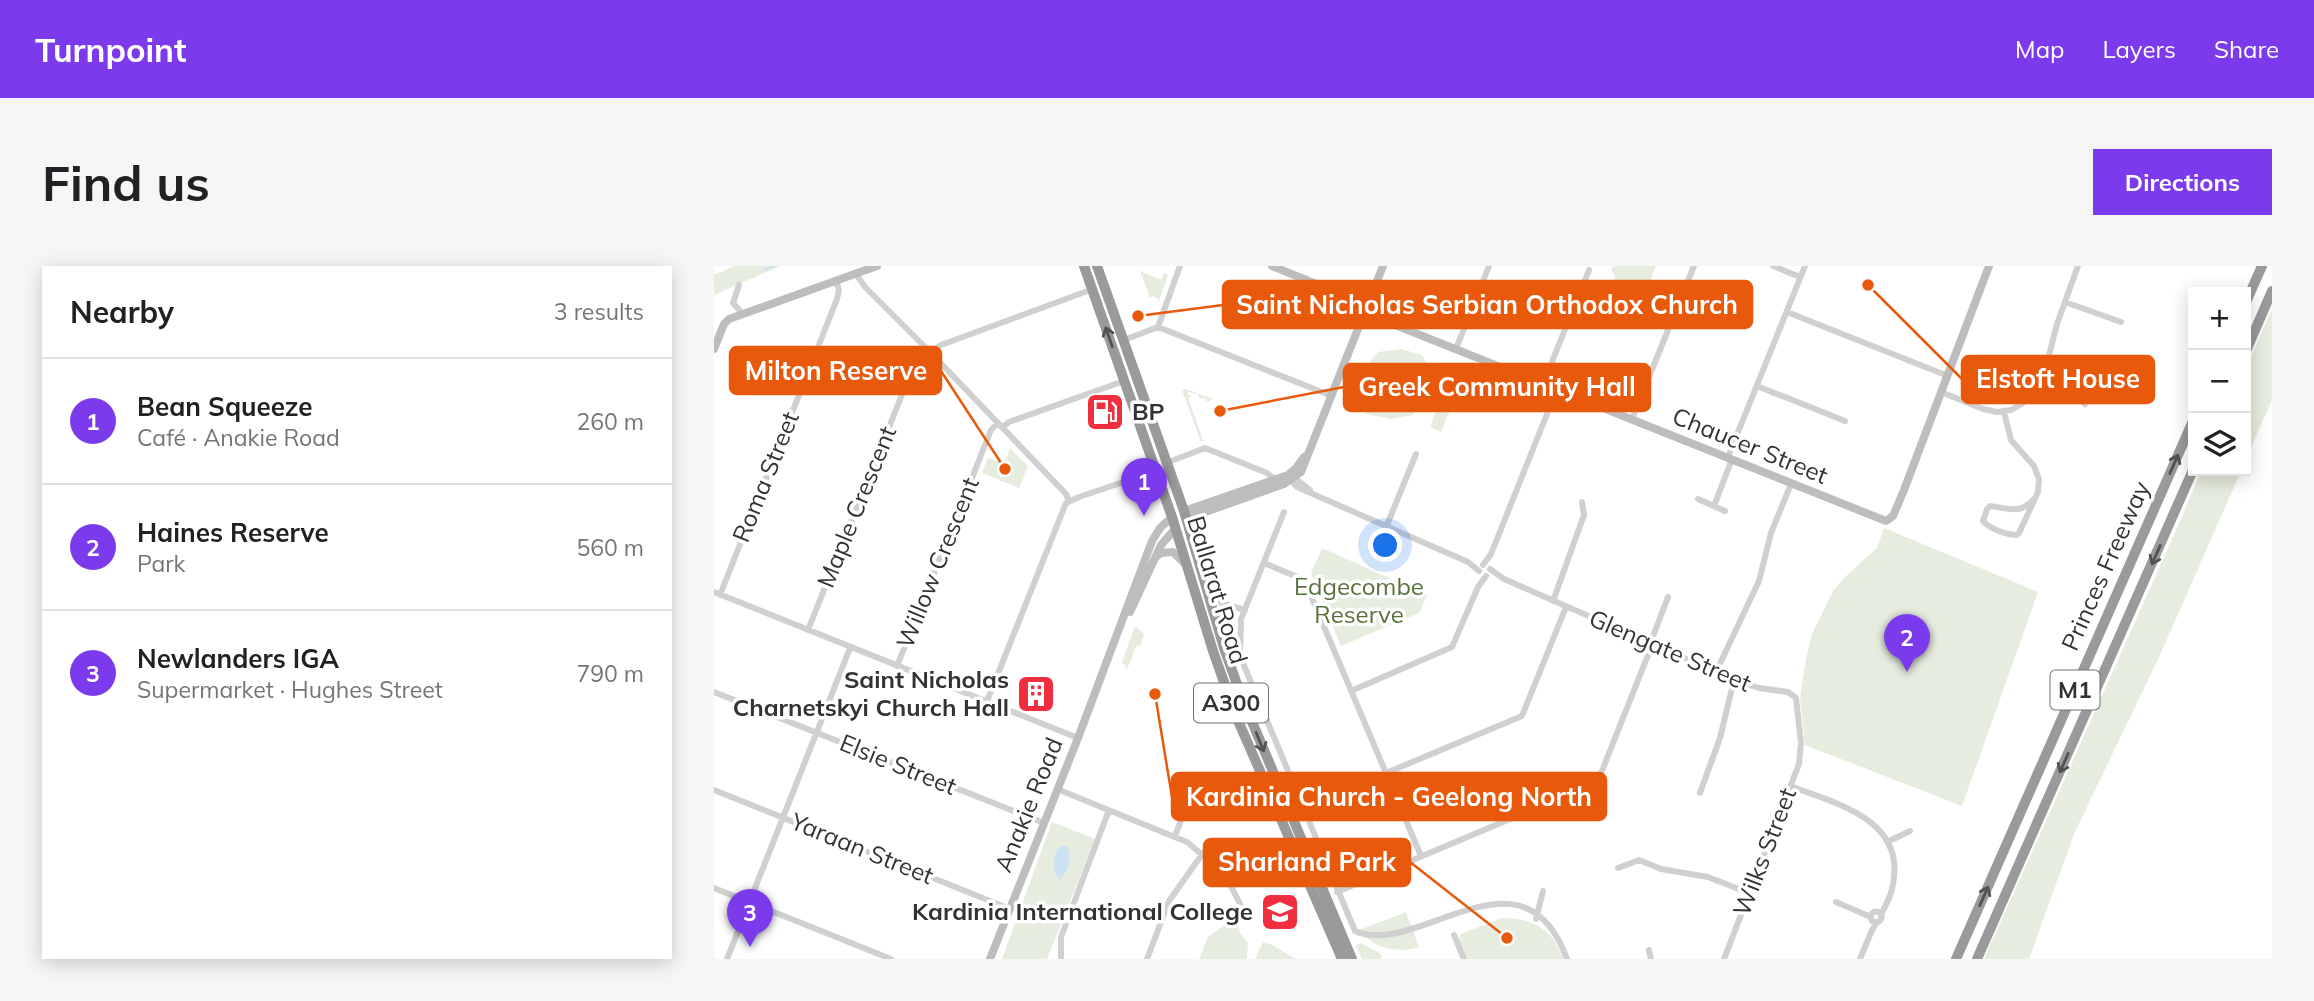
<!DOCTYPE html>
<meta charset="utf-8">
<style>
:root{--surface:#fff;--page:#f6f6f6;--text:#202124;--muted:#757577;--line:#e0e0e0;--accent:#7c3aed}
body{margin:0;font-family:Mulish,sans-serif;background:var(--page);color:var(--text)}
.controls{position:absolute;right:21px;top:21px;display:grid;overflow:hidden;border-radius:0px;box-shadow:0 4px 18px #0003}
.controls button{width:63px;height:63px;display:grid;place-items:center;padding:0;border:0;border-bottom:2px solid var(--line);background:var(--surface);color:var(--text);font:35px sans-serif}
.you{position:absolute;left:672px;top:280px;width:24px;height:24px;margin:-18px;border:5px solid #fff;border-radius:50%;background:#1a73e8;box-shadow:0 0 0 10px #1a73e833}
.badge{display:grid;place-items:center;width:46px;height:46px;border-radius:50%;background:var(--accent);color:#fff;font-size:23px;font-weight:700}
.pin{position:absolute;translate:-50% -58px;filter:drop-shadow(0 2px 4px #0008)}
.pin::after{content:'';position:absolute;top:37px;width:24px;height:21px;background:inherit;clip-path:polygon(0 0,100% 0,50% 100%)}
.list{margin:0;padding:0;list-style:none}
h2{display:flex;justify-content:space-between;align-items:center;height:91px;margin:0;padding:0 28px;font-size:30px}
h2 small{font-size:23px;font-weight:400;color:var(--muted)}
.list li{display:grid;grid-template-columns:46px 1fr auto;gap:21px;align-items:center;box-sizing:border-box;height:126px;padding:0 28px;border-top:2px solid var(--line)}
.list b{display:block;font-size:26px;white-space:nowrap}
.list p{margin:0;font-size:23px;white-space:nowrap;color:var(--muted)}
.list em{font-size:23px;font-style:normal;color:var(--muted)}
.icon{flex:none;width:38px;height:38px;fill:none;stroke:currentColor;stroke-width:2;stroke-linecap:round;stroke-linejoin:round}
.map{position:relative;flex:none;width:1558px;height:693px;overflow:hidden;border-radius:0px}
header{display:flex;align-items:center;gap:42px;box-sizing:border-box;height:98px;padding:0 35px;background:var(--accent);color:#fff}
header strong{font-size:33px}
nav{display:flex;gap:38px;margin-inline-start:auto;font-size:24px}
.intro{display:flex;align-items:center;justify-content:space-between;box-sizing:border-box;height:168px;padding:0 42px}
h1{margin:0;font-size:49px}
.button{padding:18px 32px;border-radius:0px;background:var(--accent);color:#fff;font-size:24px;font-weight:700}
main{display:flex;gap:42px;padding:0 42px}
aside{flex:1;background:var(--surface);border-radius:0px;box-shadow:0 4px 18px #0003}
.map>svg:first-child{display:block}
</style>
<header>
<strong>Turnpoint</strong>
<nav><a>Map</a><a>Layers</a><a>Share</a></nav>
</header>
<div class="intro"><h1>Find us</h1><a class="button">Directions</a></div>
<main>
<aside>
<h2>Nearby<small>3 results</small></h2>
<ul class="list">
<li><span class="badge">1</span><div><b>Bean Squeeze</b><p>Café · Anakie Road</p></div><em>260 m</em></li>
<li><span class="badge">2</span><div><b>Haines Reserve</b><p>Park</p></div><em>560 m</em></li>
<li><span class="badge">3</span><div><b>Newlanders IGA</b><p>Supermarket · Hughes Street</p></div><em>790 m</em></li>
</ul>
</aside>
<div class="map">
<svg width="1558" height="693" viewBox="0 0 1558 693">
<rect width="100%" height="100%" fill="#fff"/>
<path fill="#e6ecde" d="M20,0H66L0,29V9Z
M902,0H942L936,15L912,40L897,2Z
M426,5L447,14L450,7L454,9L444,37V33L439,30L433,32L435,29Z
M1558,43V134L1532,193V102Z
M687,83L708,89L719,110L711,131L699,149L677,153L652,148L639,128L649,104L664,86Z
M472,123L499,133L492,136L490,132L486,133L484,128L474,126L473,128L478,130L474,132L489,174H491L487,176L468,124Z
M725,137L737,142L727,166L716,161Z
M296,182L314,200L305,222L268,207L274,192L290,198Z
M1487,205H1527L1446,389L1360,568L1315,693H1270L1468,251Z
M1170,262L1324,326L1248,540L1091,479L1086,432L1092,392L1098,368L1119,325L1130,312L1163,282Z
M608,282L713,329L705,347L627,380L597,307Z
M421,360L430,368L426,380L423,379L413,403L408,396Z
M338,556L381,573L333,693H288Z
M692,646L705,681C682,688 659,682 645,664Z
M522,651L526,667L534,677L533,693H485L494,671Z
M788,652C819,652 839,663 849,693H753L745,673L747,668Z
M549,676L556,678L582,693H541Z
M647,677L667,688L668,691L666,693H648L642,680Z"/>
<path fill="#cde2f0" d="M347,580H353C358,594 355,603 346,614C336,604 338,589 347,580Z"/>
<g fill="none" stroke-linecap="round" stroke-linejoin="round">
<path stroke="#cde2f0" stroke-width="2" d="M51,4L60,0"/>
<path stroke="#d0d0d0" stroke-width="6" d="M1059,0L1086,11
M142,8L151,21L216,86L352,228L355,235
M25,19L19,37L29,48
M1351,36L1407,56
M1073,46L1234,110
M444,61L466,0
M410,74L444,61L618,130
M742,83L775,0
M216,86L227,79L379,23
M1328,116L1359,128L1371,138
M829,118L875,4
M1043,120L1131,155
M1227,126L1269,143L1283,146L1297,144L1318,132L1329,113L1343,58L1364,0
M1290,146L1297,174L1320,200L1325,213L1324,226L1305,267L1303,269C1293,269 1276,263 1269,255L1273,243L1276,240C1294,242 1306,249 1320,233
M918,153L980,0
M289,161L295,156L410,115
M1014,191L1091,0
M452,197L491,182L553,207L562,214
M577,209L596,224
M574,212L583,221L754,296L765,305
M984,233L1011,245
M1000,240L1018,193
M570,246L527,353L526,390L641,665C703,693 809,571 853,693
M673,259L702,188
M550,297L588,313L592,318L707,590
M769,299L777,288L843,123
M776,303L790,313L1023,415L1045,422L1074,426L1082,432L1087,477L1085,498L1010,693
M494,320L507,337L531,344
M0,326L364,472
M6,329L123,33L125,24L122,15
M839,335L870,249L868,236
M94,364L203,91L212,82
M936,378L954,331
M183,400L277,164L284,157
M1002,406L1045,315L1057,267L1077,218
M637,425L738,381L764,321L772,310
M0,426L330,557
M273,435L352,237L365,231L442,205
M672,507L808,450L852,341
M1076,520C1125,538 1195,555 1178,623C1176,632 1171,640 1167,649
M343,523L473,576L505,603L518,622L530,646
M0,524L296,643
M986,527L1006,472L1020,414
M461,570L480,521L485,514
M1173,576L1196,565
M904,602L925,594L947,603L994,611L1035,627
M0,622L177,693
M623,626L881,517L886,510L938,379
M1122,636L1157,651
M1156.5 651a5.5 5.5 0 1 1 11 0a5.5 5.5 0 1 1-11 0Z
M822,653L829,625
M740,669L750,693
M935,684L937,693
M347,691V671L395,544
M13,693L136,382
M433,693L455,635L489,587
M1146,693L1158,664L1163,656"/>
<path stroke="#bdbdbd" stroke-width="8" d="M558,0L654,39
M651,47L1172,255L1179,250L1190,224L1275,0
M0,83L10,58L15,53L163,0
M470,245L574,209L582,202L590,191
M472,253L570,218L587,206L669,0
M442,291L447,287L459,286L471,298
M416,346L447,279L462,262
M276,693L364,472L438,275L446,262L458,251"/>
<path stroke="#9a9a9a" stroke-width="10" d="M370,0L458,251L499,385L522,450L628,693
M383,0L470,245L510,382L528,432L638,693
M1532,36L1548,0
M1532,85L1558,25
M1242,693L1479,155
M1263,693L1479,204"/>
</g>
<defs><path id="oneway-shaft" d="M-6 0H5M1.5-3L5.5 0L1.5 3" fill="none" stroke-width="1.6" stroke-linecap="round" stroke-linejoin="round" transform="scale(1.75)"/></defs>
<g stroke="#525252">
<use href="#oneway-shaft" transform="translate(395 71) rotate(-109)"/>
<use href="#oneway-shaft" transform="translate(1460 198) rotate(-66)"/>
<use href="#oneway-shaft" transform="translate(1442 289) rotate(114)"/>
<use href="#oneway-shaft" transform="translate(546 476) rotate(68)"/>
<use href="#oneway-shaft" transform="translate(1350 497) rotate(114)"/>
<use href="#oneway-shaft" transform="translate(1270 630) rotate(-66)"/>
</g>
<defs>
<symbol id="fuel-square" viewBox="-11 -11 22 22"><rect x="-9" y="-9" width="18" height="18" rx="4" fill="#f02e3e" stroke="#fff"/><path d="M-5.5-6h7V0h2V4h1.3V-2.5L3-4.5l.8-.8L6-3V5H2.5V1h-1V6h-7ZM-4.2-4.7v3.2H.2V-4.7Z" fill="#fff"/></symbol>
<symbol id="building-square" viewBox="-11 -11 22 22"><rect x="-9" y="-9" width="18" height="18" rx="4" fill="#f02e3e" stroke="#fff"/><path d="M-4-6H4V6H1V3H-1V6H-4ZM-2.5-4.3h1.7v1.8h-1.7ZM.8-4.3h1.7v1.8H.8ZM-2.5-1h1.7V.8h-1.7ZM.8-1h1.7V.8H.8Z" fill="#fff"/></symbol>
<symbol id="school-square" viewBox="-11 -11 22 22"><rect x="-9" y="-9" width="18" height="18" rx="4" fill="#f02e3e" stroke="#fff"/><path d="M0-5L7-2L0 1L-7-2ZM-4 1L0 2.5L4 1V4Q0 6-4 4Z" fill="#fff"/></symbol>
</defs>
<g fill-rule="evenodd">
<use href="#fuel-square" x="369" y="124" width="44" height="44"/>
<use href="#building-square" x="300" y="406" width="44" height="44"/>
<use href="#school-square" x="544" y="624" width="44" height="44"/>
</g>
<g text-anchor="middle" stroke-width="7" stroke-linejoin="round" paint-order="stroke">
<g fill="#fff" stroke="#707070" stroke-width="2">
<rect x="1336.5" y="404.5" width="49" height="39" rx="5"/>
<rect x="480" y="417.5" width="74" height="39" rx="5"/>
</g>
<g font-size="23" font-weight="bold" fill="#333">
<text x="1361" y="432">M1</text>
<text x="517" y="445">A300</text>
</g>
<g font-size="24" font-weight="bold" fill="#333" stroke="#fff" text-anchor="end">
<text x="418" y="154" text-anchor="start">BP</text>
<text x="295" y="422">Saint Nicholas<tspan x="295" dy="28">Charnetskyi Church Hall</tspan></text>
<text x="539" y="654">Kardinia International College</text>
</g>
<g font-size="24" fill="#333" stroke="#fff">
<text transform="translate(1036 180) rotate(22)" y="8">Chaucer Street</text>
<text transform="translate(52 211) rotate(-68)" y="8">Roma Street</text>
<text transform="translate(143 241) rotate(-68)" y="8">Maple Crescent</text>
<text transform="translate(224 297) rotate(-68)" y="8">Willow Crescent</text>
<text transform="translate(1392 300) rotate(-66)" y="8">Princes Freeway</text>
<text transform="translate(503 324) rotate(73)" y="8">Ballarat Road</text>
<text transform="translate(956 385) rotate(23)" y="8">Glengate Street</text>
<text transform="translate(184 499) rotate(22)" y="8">Elsie Street</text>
<text transform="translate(315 539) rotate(-68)" y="8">Anakie Road</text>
<text transform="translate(148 583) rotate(22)" y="8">Yaraan Street</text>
<text transform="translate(1051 586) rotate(-69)" y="8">Wilks Street</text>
</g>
<g font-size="24" fill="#56723c" stroke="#fff">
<text x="645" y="329">Edgecombe<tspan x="645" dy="28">Reserve</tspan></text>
</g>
</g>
<path fill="none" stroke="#e8590c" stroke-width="2.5" d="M424 50L509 39M291 203L227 105M1154 19L1248 113M506 145L630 121M441 428L458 531M793 672L696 596"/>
<g fill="#e8590c" stroke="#fff" stroke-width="2.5">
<circle cx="424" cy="50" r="7"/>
<circle cx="291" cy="203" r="7"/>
<circle cx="1154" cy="19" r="7"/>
<circle cx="506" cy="145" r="7"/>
<circle cx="441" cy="428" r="7"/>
<circle cx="793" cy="672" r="7"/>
</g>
<g fill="#e8590c" stroke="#e8590c" stroke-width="2.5">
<rect x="509" y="15" width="529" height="47" rx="7"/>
<rect x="16" y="81" width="211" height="47" rx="7"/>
<rect x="1248" y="90" width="192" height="47" rx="7"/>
<rect x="630" y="98" width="306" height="47" rx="7"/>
<rect x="458" y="507" width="434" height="47" rx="7"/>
<rect x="490" y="573" width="206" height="47" rx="7"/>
</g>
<g font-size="26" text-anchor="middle" font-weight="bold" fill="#fff">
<text x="773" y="48">Saint Nicholas Serbian Orthodox Church</text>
<text x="122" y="114">Milton Reserve</text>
<text x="1344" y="122">Elstoft House</text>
<text x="783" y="130">Greek Community Hall</text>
<text x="675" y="540">Kardinia Church - Geelong North</text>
<text x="593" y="605">Sharland Park</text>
</g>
</svg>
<div class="controls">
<button>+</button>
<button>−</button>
<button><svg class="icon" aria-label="layers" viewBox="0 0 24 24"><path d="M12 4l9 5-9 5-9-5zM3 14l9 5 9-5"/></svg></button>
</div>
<div class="you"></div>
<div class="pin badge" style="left:430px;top:250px">1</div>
<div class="pin badge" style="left:1193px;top:406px">2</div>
<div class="pin badge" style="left:36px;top:681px">3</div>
</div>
</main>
